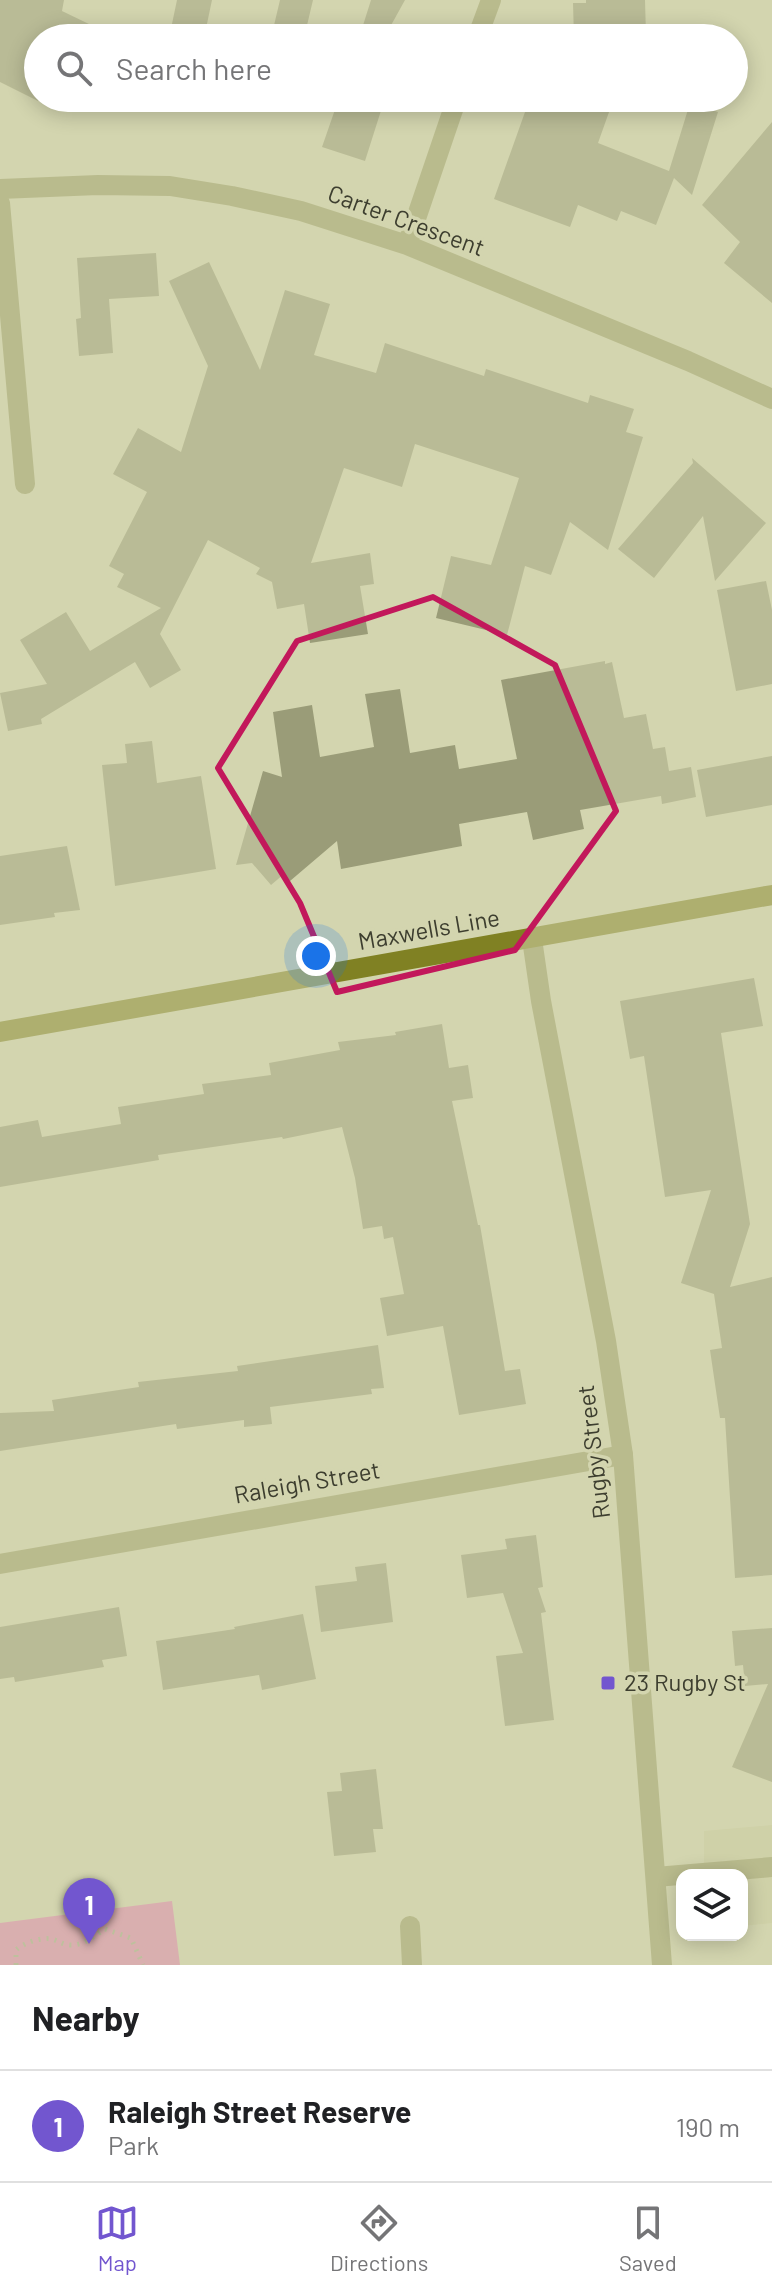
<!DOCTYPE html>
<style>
:root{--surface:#fff;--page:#f2f2f2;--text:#202124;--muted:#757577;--line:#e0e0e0;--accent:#7256cf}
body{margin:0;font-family:Barlow,sans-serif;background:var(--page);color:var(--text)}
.controls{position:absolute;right:24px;bottom:24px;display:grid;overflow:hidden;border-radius:16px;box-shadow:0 4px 20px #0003}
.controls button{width:72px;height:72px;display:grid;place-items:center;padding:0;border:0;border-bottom:2px solid var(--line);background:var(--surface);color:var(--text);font:40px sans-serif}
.you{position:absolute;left:316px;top:956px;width:28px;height:28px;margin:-20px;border:6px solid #fff;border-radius:50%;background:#1a73e8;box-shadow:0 0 0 12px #1a73e833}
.badge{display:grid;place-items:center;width:52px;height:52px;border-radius:50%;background:var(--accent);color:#fff;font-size:26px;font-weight:700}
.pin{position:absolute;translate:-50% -66px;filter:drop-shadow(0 2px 4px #0008)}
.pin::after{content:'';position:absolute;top:42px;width:28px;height:24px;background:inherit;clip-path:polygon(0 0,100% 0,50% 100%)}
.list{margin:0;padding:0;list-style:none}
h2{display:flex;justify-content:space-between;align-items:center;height:104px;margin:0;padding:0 32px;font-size:34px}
h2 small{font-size:26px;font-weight:400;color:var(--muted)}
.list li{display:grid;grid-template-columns:52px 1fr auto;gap:24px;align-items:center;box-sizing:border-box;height:112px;padding:0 32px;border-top:2px solid var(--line)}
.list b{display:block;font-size:30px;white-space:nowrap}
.list p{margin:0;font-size:26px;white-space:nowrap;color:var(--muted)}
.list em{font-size:26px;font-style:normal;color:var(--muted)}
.icon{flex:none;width:44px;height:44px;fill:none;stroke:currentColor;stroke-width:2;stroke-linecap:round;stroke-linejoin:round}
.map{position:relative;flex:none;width:772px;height:1965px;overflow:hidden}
.search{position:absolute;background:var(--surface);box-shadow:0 4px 20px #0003;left:24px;right:24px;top:24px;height:88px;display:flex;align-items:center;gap:20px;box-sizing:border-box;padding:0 28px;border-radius:44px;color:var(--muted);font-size:30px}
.sheet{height:216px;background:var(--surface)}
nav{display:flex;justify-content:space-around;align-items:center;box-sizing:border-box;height:112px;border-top:2px solid var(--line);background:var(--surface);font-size:22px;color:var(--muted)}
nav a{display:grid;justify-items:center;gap:4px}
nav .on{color:var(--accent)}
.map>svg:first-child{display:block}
</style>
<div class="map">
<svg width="772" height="1965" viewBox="0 0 772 1965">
<rect width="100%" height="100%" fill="#d3d5af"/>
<path fill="#cacc9f" d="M772,1825V1923L742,1926V1875H704V1831Z"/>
<path fill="#e181b0" d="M172,1901L180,1965H0V1923Z"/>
<path fill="#9a9c78" d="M0,0H64L62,11L118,38H38V101L0,82Z
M177,0H212L204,38H169Z
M280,0H313L304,38H271Z
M371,0H405L384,38H359Z
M586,0H645L646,35H639V38H574L573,3H586Z
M339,98H385L365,161L322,147Z
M530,98H614L598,143L669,171L690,103L718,112L692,195L674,178L656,225L621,211L617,221L578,205L570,227L494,199Z
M772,122V303L724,263L740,242L702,205Z
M156,253L159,296L109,299L113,353L79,356L76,319L81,318L77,258Z
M209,262L260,370L285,290L330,304L314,355L376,373L385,343L484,376L486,369L588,403L590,395L634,409L626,432L643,437L608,550L570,522L551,575L525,566L507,635L436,618L451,556L491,565L519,478L415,444L402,487L344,468L311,563L370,553L374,584L360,586L368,634L310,643L304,604L277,609L272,582L256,574L260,568L208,540L160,634L181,670L150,688L135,662L41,719L42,724L8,731L0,693L47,684L20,640L66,612L90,651L161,608L117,587L124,574L109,566L147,492L113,474L138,428L181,452L208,366L169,281Z
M692,458L766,523L715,581L703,516L654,578L618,549L693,463Z
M766,581L772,610V684L736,691L717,590Z
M605,661V664L612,662L624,718L646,714L653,749L665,747L669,771L691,767L696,797L662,804L661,796L580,810L584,829L533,840L527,812L459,824L462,846L341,869L337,841L290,881L284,874L271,885L252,863L236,865L263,771L282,777L273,712L312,705L320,757L374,747L365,694L400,689L410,753L455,745L459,769L517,759L501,680Z
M152,741L157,783L201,776L216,869L115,886L102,765L127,763L125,744Z
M772,756V805L706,817L697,770Z
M67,846L80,910L54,913L55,917L0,925V856Z
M754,978L763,1026L721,1033L750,1224L730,1287L772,1277V1575L735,1578L725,1418H720L710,1350L722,1348L714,1294L681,1283L711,1190L665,1197L644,1056L630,1059L620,1001Z
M442,1024L449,1068L468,1065L473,1098L452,1101L478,1225H480L505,1371L520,1369L526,1404L459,1415L443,1326L387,1336L380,1298L404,1294L393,1237L384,1239L382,1226L363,1229L355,1178L342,1127L283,1139L282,1137L158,1155L159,1160L0,1187V1127L38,1120L42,1137L121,1124L118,1107L204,1094L202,1084L271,1075L269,1063L340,1050L338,1042L396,1035L395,1032Z
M378,1345L384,1388L371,1389L372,1394L270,1407L272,1424L244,1427V1420L177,1429L176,1424L0,1451V1413L54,1411L52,1400L139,1387L138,1382L238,1371L237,1366Z
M536,1535L543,1587L538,1588L546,1612L541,1613L554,1720L505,1726L496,1656L523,1653L503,1593L467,1598L461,1555L507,1549L505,1539Z
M386,1563L393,1622L321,1632L315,1586L357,1581L355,1567Z
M119,1607L127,1656L102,1660L104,1667L15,1682L14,1677L0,1679V1627Z
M303,1614L316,1679L262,1690L259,1675L163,1690L156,1641L235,1629L234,1627Z
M772,1628V1782L732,1767L768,1684L745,1686L743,1665L735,1666L732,1631Z
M376,1769L383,1829H373L376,1852L334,1856L327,1792L342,1791L340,1773Z"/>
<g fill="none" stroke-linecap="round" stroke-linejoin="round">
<path stroke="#a5a788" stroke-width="5" stroke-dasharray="2 6" stroke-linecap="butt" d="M16,1965V1950C24,1943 40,1937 52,1939C59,1941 63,1945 71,1945C85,1945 94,1936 105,1929L131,1938L143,1965"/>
<path stroke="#9a9c65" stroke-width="20" d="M656,1877L772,1867
M410,1926L412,1965"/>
<path stroke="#9a9c65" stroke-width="20" d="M477,38L491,0
M0,189L98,185L170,186L232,196L301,211L407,245L688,361L772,399
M0,203L25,484
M407,245L457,98
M0,1564L623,1455"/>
<path stroke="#9a9c65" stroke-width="20" d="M532,939L541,1001L606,1341L623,1455L662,1965"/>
<path stroke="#808123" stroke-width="20" d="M0,1032L772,895"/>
</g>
<path d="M0 0H772V1965H0ZM433,597L555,665L616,811L515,950L337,992L300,903L218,768L297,641Z" fill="#d3d5af" fill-opacity=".55" fill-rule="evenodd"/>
<path fill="none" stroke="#c2185b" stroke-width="6" stroke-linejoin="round" d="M433,597L555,665L616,811L515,950L337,992L300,903L218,768L297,641Z"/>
<rect fill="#7256cf" stroke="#d3d5af" stroke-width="3" x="600" y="1675" width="16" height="16" rx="4"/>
<g text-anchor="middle" stroke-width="7" stroke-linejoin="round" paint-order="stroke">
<g font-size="24" fill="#3d3e2f" stroke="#d3d5af">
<text transform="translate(406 221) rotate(20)" y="8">Carter Crescent</text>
<text transform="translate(429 930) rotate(-10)" y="8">Maxwells Line</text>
<text transform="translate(594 1452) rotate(-97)" y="8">Rugby Street</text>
<text transform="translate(307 1483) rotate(-10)" y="8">Raleigh Street</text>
</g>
<g font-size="24" fill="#3d3e2f" stroke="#d3d5af" text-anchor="start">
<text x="624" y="1691">23 Rugby St</text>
</g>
</g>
</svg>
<div class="controls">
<button><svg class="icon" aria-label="layers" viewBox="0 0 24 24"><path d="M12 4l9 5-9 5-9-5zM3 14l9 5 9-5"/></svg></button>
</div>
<div class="you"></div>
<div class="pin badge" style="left:89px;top:1944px">1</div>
<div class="search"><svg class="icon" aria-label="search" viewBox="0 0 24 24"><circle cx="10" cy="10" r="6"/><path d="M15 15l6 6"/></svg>Search here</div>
</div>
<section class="sheet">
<h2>Nearby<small></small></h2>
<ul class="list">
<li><span class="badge">1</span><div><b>Raleigh Street Reserve</b><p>Park</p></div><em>190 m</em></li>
</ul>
</section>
<nav>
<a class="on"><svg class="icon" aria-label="map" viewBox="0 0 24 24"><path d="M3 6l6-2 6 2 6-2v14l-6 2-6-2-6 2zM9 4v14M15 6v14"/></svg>Map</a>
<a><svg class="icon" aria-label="directions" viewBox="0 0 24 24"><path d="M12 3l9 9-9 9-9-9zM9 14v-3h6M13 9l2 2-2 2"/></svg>Directions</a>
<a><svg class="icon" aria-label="saved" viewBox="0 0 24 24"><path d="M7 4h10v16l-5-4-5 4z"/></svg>Saved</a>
</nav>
